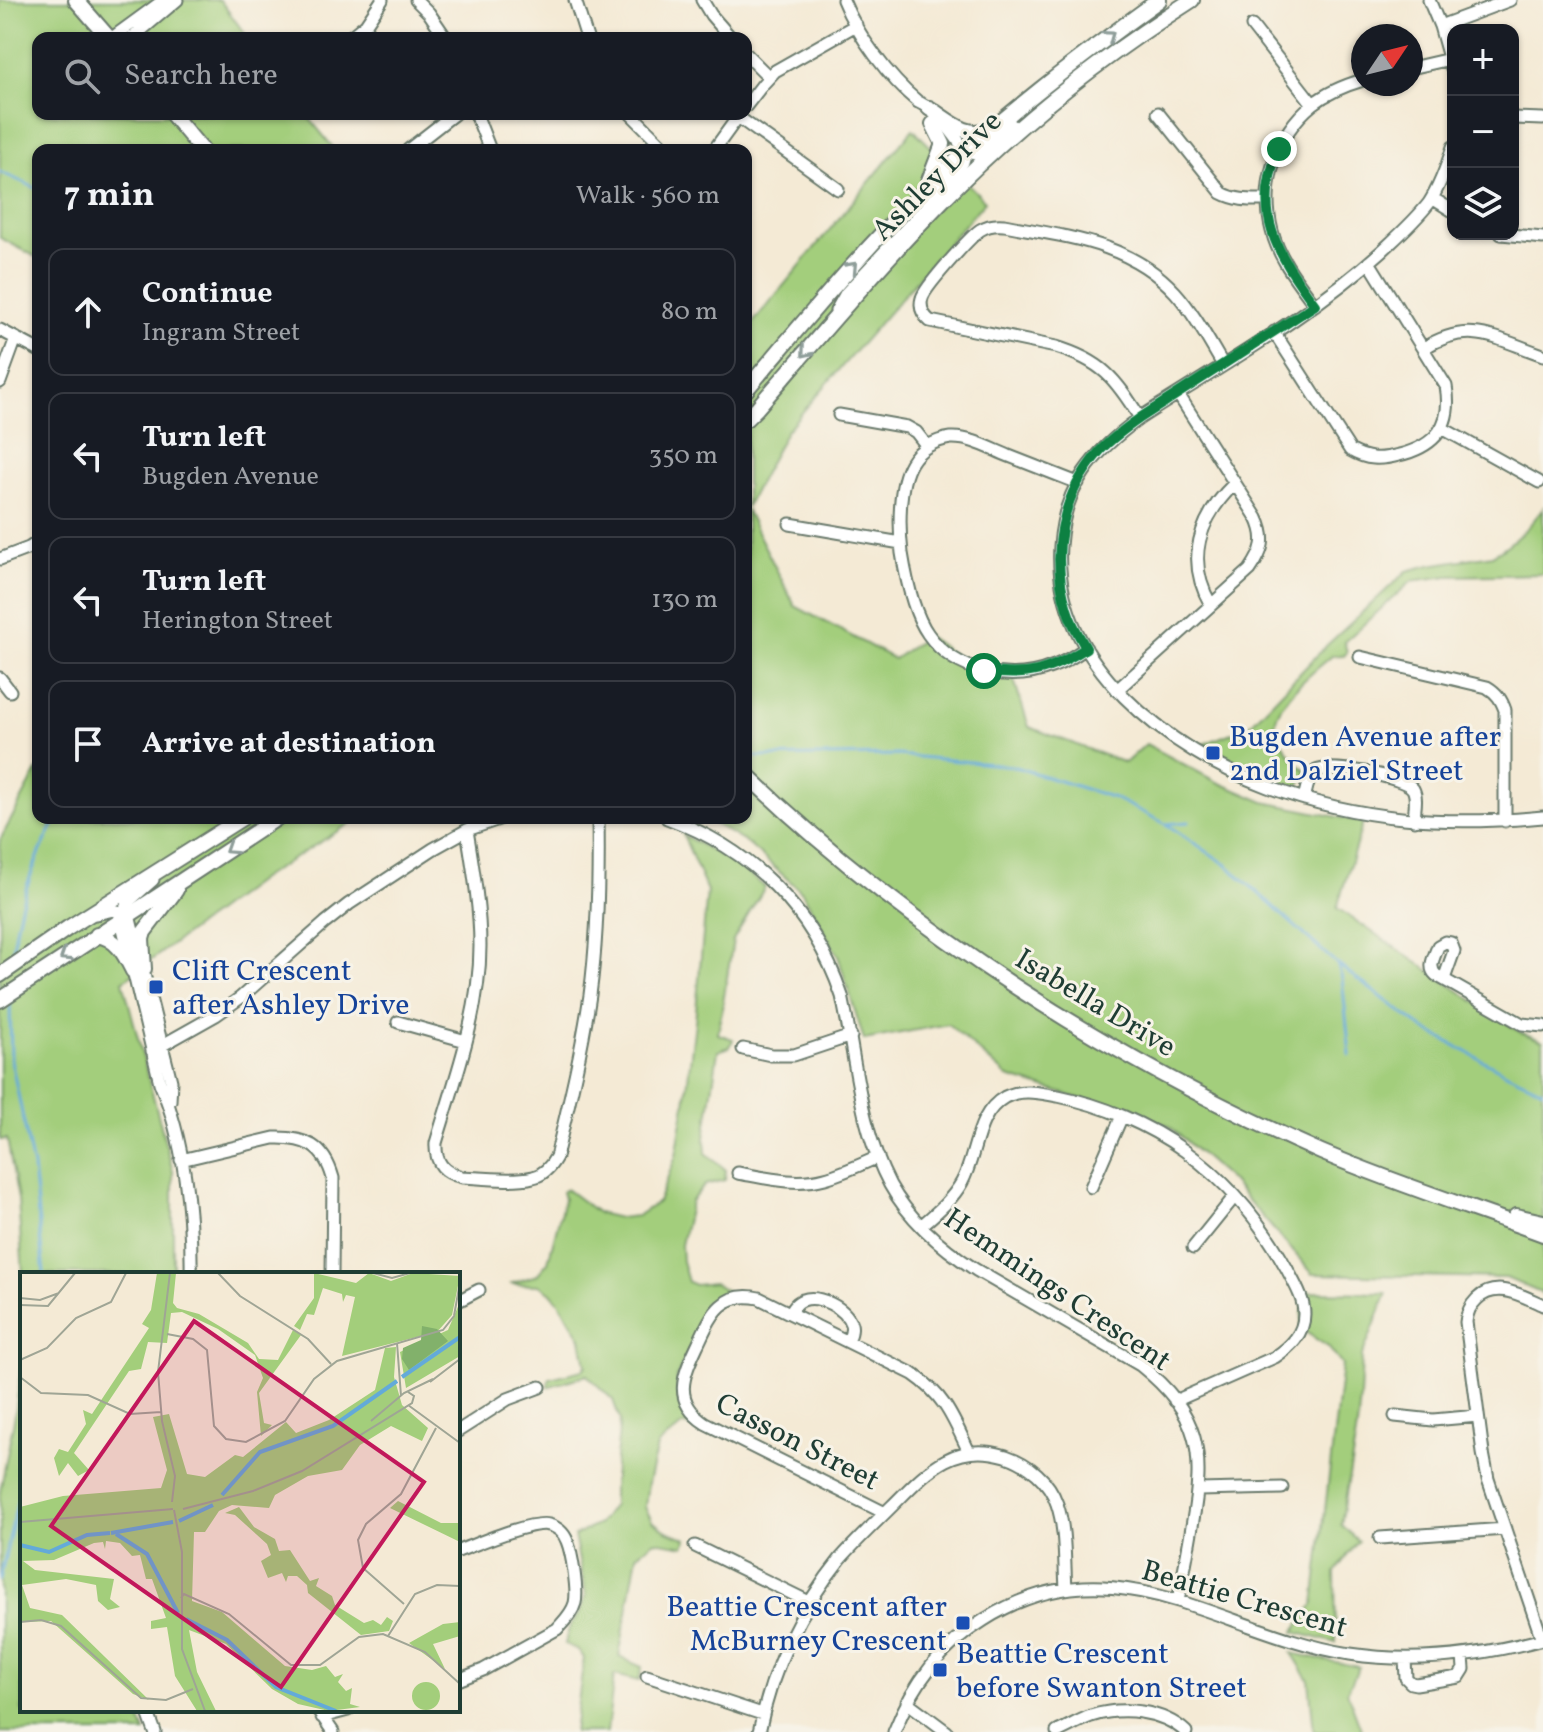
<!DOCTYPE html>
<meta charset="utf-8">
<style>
:root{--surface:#171b24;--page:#242831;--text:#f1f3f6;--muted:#9ea1a6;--line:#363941}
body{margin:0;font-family:Vollkorn,serif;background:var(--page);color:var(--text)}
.controls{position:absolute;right:24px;top:24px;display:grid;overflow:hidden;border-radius:16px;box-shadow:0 2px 6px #0004}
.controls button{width:72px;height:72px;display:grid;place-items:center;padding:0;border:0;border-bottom:2px solid var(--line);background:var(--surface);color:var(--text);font:40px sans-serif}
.compass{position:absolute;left:1351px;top:24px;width:72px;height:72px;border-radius:50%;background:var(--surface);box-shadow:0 2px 6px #0004;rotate:55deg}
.stop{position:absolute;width:24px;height:24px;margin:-18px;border:6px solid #0b8043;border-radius:50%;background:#fff}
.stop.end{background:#0b8043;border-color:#fff;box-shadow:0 2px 8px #0008}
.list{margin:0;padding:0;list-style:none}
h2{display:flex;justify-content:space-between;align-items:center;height:104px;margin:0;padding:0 32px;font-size:34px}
h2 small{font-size:26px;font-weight:400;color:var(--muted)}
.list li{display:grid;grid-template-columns:52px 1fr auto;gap:24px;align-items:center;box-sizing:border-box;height:128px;margin:0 16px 16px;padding:0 16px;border:2px solid var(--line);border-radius:16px}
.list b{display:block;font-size:30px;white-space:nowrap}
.list p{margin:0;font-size:26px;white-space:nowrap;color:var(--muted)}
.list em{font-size:26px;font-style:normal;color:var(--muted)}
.icon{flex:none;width:44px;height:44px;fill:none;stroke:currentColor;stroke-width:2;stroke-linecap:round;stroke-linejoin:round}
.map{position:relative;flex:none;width:1543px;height:1732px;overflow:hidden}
.search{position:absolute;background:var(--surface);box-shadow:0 2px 6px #0004;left:32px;top:32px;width:720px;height:88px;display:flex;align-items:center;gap:20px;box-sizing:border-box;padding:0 28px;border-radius:16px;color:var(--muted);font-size:30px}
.panel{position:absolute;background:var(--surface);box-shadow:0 2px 6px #0004;left:32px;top:144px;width:720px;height:680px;border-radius:16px}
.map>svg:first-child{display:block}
</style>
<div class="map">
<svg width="1543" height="1732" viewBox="0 0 1543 1732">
<rect width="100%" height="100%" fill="#f7f3e8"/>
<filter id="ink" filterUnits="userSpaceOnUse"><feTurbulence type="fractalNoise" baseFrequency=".0125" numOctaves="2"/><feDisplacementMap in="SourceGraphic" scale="16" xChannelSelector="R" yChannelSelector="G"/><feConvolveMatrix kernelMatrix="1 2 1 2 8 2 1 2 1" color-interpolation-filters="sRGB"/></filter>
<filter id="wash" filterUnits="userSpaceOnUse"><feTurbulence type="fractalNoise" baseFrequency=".006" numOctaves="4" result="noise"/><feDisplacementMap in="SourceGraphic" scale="32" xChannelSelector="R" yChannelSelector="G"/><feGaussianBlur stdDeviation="1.8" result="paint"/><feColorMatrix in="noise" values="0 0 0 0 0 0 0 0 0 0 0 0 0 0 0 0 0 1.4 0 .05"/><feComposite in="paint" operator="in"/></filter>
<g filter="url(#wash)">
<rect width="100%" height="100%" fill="#f4ead5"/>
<path fill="#a3ce7b" stroke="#618658" stroke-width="2" d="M0,0H220L248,38H38V114H306L335,150H38V258L0,238Z
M913,129L985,201L786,431L746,507V331Z
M1543,508V574L1448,576L1412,581L1344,642L1347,652L1344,656L1333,655C1315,671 1268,705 1276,733C1278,738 1283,744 1286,749C1293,759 1297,764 1307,771L1298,788L1264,777L1204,744L1249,726L1326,646L1407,571L1430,565L1492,555C1511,545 1531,526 1543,508Z
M746,510L795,606L894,659L927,636L985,677L1014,680L1029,727L1125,763L1146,744L1215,781L1264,802L1363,822L1337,908L1520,1032L1543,1041V1294L1506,1278L1313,1274L1230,1180L1168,1125L1008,1077L948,1024L864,1040L838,956L802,892L748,844L705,818H746Z
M38,769V818H359L262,878L123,981L173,1172V1274H23L18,1199L7,1139L0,1140V840Z
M683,835L736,864L765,887L733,940L718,1034L733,1039L730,1047L718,1051L705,1138L706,1153L726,1170L725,1180L705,1185L691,1201L681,1245L682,1261L688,1282L695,1285L714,1283L728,1292V1295L713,1306L706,1313L677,1376V1391L680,1403L691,1419L693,1427L683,1425L657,1446L648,1483L645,1507L652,1521L667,1531L687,1539L684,1546L655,1541L637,1555L619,1657L642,1667L639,1681L614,1675L607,1732H574L584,1658L579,1651L565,1644L569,1628L581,1610L586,1595L574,1536L599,1524L613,1505V1486L620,1420L613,1400L587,1375L547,1387L550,1378L583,1370L586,1365L581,1338L559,1302L550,1292L539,1285L510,1284L537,1275L548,1262L564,1199L562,1192L566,1189L598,1213L619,1218L637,1216L658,1202L676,1156L685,1104L695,1022L707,891Z
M1304,1292L1387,1293L1362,1356L1360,1398L1357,1428L1341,1525L1358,1541L1335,1572L1336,1643L1294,1632L1314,1604L1342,1365L1328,1347L1301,1329Z
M22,1361V1710H136L145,1732H0V1492L15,1414Z
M1292,1653L1359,1667L1347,1692L1362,1732H1314L1309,1680Z"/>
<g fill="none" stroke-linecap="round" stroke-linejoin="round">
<path stroke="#63aad9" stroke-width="3" d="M0,172L38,189
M746,757L898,755L1012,766L1114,798L1166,824L1227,865L1337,964L1424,1029L1508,1074L1543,1090
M1166,824L1189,822
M12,961C16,909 32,864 57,818
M1337,964L1342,978L1350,1055
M10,1001L11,1060L33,1167L44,1274
M0,1579L22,1482"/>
</g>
</g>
<g filter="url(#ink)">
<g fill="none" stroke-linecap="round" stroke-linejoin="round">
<defs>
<path id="minor" d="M416,0L429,13L446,38
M575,0L587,38
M702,0L711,15L731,38
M1429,0L1440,26L1453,72
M1252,26L1313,104
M1440,26L1510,0
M112,38L164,0
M132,38L177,0
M349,38L366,24L382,0
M746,54L769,77
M1411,68L1450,59
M746,106L763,84L775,71L856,25
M1158,113L1222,193C1237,201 1250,200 1267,200
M476,114L490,150
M631,114L667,150
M738,117L838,189
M1513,118L1543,119
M1453,147C1447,166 1440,186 1429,203C1415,221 1398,236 1382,251C1309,317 1222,365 1140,418C1093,452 1064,486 1060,546C1052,663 1170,751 1268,787C1361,821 1445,826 1543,817
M961,149L966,152L976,154L1012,125
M408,150L454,114
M714,150L740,114
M1432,198L1453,211
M1501,234L1543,238
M1315,305C1298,282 1279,259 1272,231C1260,185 1276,134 1313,104C1328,92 1346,85 1363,80
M836,311L846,293L953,178L963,162L966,152C956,137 944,120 929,108C927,107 921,103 918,102C889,78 857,35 843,0
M0,330L38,350
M1274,332L1350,450C1367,460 1380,460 1399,455C1436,446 1453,425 1446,386L1369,262
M1424,348C1470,319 1496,339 1543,355
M0,382L16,338
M839,415L907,427L916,432L927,446
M1140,418C1115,378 1102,361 1056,347L930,321C923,315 919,308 922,298C925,287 969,238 980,230C988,225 995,224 1004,225C1067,237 1129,242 1175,292C1194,313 1208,340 1223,365
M1442,428L1539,482
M1078,483C1055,474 1032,465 1009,456C991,449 971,437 951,438C935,440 919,449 911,463C898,485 899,528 902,553C906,578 913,613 928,634C955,673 1011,684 1054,666C1065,662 1076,655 1086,648
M790,524L901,543
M0,559L29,548L38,542
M1211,605C1185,560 1199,518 1235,483
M1360,657L1487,687C1497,693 1501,699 1505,710V821
M0,678L10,691
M1117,690L1250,570C1263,551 1267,539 1257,518L1178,394
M1304,799C1306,791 1308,776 1316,771C1330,764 1404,776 1413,789C1418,798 1414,811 1414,820
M667,818C752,849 813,910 842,996C856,1059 859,1127 890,1185C910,1221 942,1248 976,1270L1140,1365C1201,1414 1205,1453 1192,1526C1188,1551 1183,1576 1178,1601
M467,830C473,868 480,907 480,946C480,1013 455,1079 436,1143C435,1162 443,1173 462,1177C481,1178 515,1182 533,1177C543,1175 551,1166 556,1157C569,1103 582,1050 590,995C598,936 599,877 598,818
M153,880L127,903L121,920L160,1083C184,1139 192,1213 191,1274
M96,914L114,910L129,915L171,1081L170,1101
M1444,979L1454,951L1451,943L1445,942L1438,946C1435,956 1427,967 1436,975L1522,1024L1543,1026
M398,1022L466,1041
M743,1049L771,1055H794L851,1036
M152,1051L216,1015L240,998L325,923L349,904L433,849L467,830L502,818
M181,1160L274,1138C306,1137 324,1146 333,1178L332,1274
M738,1173C766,1178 797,1186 825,1178C843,1173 860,1165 878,1157
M1091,1187L1122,1116
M921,1226C936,1213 952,1200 962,1182C977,1155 975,1114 1005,1097C1022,1088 1040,1093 1058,1096C1102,1105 1148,1124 1185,1151C1228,1182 1262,1223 1287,1269C1294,1283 1304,1298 1304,1314C1304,1334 1290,1347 1275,1357L1175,1401
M1193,1248L1235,1196
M458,1301L479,1290
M790,1313C793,1308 796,1302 803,1300C818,1294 846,1308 851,1324C853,1331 850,1336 848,1342
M1395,1416L1433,1420L1478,1416
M458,1431L508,1399L540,1387
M1199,1490L1282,1488
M885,1513L705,1423C672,1401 683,1376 697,1346C711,1317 720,1290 759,1298L913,1374C945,1396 953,1418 969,1452
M1380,1538L1505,1529
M695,1546L809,1602
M458,1551C477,1544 532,1520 549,1525C557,1527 564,1533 567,1541C572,1553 578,1591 575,1603C572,1614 564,1621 557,1629L483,1670L458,1680
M1542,1639L1488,1479L1483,1453L1466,1322C1467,1312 1470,1306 1477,1299C1497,1280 1522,1296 1543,1305
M1405,1659L1406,1678L1411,1683L1416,1684L1459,1677L1464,1669L1463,1656
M647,1676L762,1714
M907,1702L947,1732
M147,1710L155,1732
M318,1710L333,1732
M322,1717L348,1710
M759,1732C772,1668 800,1609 841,1558C857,1540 875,1523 892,1506C926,1472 953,1440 1006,1456C1029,1464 1049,1480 1057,1504C1066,1530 1064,1561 1066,1588
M894,1732C912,1686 941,1646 984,1620C1115,1537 1220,1633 1350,1654C1416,1664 1480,1656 1543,1639
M1057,1732C1068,1727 1080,1720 1091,1716C1122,1706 1162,1710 1186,1732"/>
<path id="major" d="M76,0L109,38
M929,108C947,119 969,141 989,128
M172,114L202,150
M928,183L943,144L933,124
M746,390C804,322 861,251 926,189C999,119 1077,59 1159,0
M746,419L757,408C817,339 876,269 940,203C1015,125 1101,58 1192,0
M746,774C909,931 1114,1061 1321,1152C1394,1183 1469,1207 1543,1234
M97,935C117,938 125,955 133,971
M144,969L142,939L144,932L176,890
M0,975L68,928L242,818
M0,1000L277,818
M1516,1216L1543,1222"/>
</defs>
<use href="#minor" stroke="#6a7a6c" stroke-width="15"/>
<use href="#major" stroke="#6a7a6c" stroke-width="18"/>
<use href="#minor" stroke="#fff" stroke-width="11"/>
<use href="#major" stroke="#fff" stroke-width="14"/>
</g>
<defs><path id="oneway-chevron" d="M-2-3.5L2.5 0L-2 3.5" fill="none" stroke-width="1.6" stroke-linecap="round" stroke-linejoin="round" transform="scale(2)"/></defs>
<g stroke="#8f9e9a">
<use href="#oneway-chevron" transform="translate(1109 36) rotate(-36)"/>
<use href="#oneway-chevron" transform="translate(852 267) rotate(-47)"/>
<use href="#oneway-chevron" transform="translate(806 352) rotate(130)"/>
<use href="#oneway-chevron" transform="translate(230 849) rotate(147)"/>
<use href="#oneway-chevron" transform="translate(65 956) rotate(147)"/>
</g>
</g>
<g fill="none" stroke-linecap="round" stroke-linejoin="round" filter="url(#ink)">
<path stroke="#0b8043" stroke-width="10" d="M984,671C1026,678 1050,671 1086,648C1079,636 1071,623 1067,609C1050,556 1061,496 1098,453C1110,439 1125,429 1140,418L1315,305C1277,253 1251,214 1279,149"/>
</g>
<g fill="#1a4fb4" stroke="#f7f3e8" stroke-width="3">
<rect x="1205" y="745" width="16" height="16" rx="4"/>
<rect x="148" y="979" width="16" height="16" rx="4"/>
<rect x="955" y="1615" width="16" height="16" rx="4"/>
<rect x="932" y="1662" width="16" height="16" rx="4"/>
</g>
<g text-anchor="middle" stroke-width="6" stroke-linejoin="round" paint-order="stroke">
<g font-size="30" fill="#1f3d34" stroke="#f7f3e8">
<text transform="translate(936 175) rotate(-45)" y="10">Ashley Drive</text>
<text transform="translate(1096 1002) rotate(31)" y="10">Isabella Drive</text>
<text transform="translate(1058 1289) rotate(34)" y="10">Hemmings Crescent</text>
<text transform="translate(798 1441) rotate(27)" y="10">Casson Street</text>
<text transform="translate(1245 1598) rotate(16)" y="10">Beattie Crescent</text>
</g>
<g font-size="30" fill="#164399" stroke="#f7f3e8" text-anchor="start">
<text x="1229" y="746">Bugden Avenue after<tspan x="1229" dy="34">2nd Dalziel Street</tspan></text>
<text x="172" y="980">Clift Crescent<tspan x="172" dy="34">after Ashley Drive</tspan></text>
<text x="947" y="1616" text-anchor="end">Beattie Crescent after<tspan x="947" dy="34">McBurney Crescent</tspan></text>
<text x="956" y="1663">Beattie Crescent<tspan x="956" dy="34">before Swanton Street</tspan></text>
</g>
</g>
<g transform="translate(20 1272)">
<rect width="440" height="440" fill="#f4ead5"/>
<path d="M137,1H156L153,31L157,36L179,42L228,71L239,87L258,88L273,58L281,63L239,121L244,151L252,153L241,164L237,120L243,106L235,83L198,57L162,40L151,41L147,71L128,70L121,97L109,99L54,181L69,198L58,204L48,191L39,204L34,186L39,177L48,180L66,152L63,138L72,142L129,56L122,52L131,38ZM294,1L336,11L349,1L371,9L393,1L440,4L432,43L417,60L322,84L335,25L326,23L323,30L322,22L303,16L294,43L287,42L280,58L274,54L294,26ZM440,30V84L386,116L380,80L428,58ZM376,75L374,105L382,133L408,156L402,169L371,154L340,173L322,198L288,204L255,223L249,236L212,233L199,239L185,260H174L172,329L202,340L265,394L292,398L306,394L315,405L323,402L318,410L326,419L332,416L330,432L340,435L309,439L278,432L252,417L206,372L169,358L177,400L196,439H177L155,404L147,355L131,357V349L146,346L132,307H126L120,283L112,284L100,271L86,269L85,277L83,270L74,271L34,288L3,289L15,298L94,307L90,327L100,335L88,338L78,329L76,313L46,307L2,313L10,336L42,343L129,428L113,422L31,349L1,350L0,235L43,224L141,216L147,198L133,145L149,142L167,202L185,205L215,183L223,185L266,150L276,161L309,148L355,118L365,76ZM378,229L421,251H440V270L370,236ZM219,235L234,255L255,267L259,279L270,278L290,309L299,306L296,314L312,324L315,333L344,351L353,348L361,353L367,345L373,349L369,359L341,363L288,321L287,313L277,304H268L266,310L262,301L248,306L241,289L251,283L247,272L215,243L205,241ZM440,350V364L413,372L425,397L389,371L423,352ZM392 424a14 14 0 1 1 28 0a14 14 0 1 1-28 0Z" fill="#a3ce7b"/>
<path d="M402,54L417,57L428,69L389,98L382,87L383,76L401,68Z" fill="#82b16b"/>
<path fill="none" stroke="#63aad9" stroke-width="4" d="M382,105L440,65M202,223L240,180L313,154L377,109M159,249L193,233M91,261L153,250M96,262L127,282L158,341M0,273L29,280L67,263L90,261M166,347L207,368L256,415L316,439"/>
<path fill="none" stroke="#9fa595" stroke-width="2" d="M150,1L138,100L142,149L155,204L152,230M198,1L220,24L288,67L311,92M353,1L372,6L390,1M0,26L20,28L39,21M0,33L28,34L55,1M147,62L173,67L187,78L194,154L206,167L226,170L265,149L294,107L317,89L423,58L434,44L440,10M377,71L381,124M0,88L27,76L56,46L91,30L106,1M0,105L21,121L68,123L110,142L141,140M410,110L440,87M388,133L440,171M351,149L384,121L413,107M163,237L233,219L282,199L392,131L394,124L388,120M154,238L162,280V377L185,439M0,250L153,237M161,326L164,322L209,342L271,393H300L339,365L363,362L405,380L440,412M384,332L343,296L338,268L346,252L381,222L416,156M0,350L21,348L41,354L121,426L146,428L173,417M368,364L395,322L417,313L440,314"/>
<path fill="#c2185b" fill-opacity="0.15" stroke="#c2185b" stroke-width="4" d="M174,49L404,210L261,415L31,254Z"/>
<rect width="440" height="440" fill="none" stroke="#1f3d34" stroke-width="4"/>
</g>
</svg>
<div class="controls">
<button>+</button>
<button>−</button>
<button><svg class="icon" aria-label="layers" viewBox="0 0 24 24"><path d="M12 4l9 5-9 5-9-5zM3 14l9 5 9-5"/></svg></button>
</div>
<svg class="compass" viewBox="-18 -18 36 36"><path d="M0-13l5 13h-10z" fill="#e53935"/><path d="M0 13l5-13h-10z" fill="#9ea1a6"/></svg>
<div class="stop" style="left:984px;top:671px"></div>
<div class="stop end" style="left:1279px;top:149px"></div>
<div class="search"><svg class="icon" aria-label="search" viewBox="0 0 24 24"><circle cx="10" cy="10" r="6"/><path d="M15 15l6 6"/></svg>Search here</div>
<section class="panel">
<h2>7 min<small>Walk · 560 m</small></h2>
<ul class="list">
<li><svg class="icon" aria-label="ahead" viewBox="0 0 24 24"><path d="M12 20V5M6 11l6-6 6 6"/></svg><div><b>Continue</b><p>Ingram Street</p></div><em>80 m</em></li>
<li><svg class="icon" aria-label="left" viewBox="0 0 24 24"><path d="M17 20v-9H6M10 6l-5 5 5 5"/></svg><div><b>Turn left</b><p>Bugden Avenue</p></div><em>350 m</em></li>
<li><svg class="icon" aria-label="left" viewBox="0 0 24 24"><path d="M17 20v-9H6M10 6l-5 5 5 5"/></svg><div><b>Turn left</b><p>Herington Street</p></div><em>130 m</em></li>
<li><svg class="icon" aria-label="arrive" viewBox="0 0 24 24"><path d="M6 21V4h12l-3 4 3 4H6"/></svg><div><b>Arrive at destination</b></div></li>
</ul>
</section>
</div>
